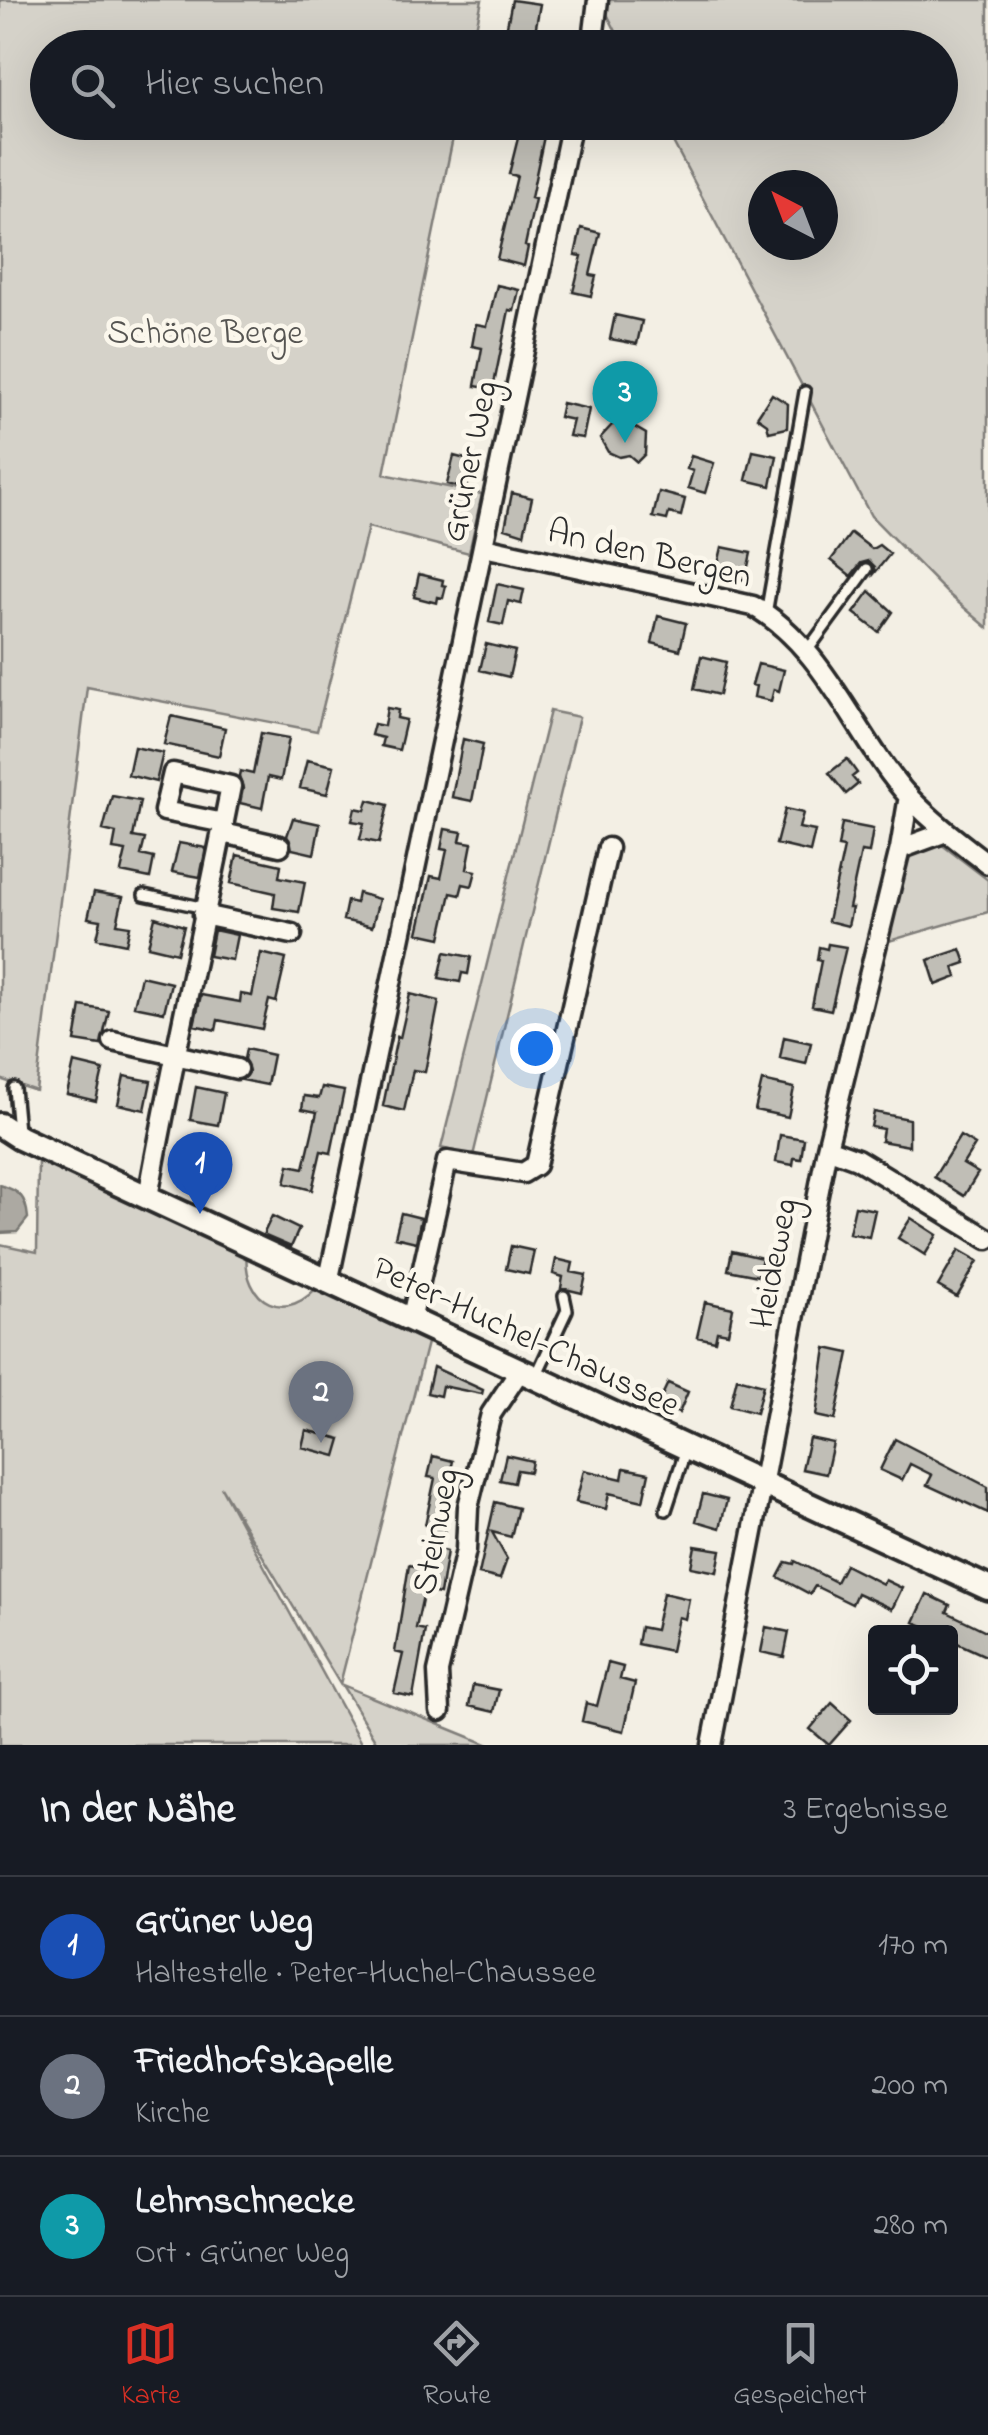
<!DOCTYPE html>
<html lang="de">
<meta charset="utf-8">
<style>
:root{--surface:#171b24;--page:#20242c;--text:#f1f3f6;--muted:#9ea1a6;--line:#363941;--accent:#d93025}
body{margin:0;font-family:"Indie Flower",sans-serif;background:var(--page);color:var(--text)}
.controls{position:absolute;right:30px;bottom:30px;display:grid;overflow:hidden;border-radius:10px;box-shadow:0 10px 40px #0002}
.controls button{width:90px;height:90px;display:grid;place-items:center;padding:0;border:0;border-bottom:2px solid var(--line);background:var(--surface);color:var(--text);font:50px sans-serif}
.compass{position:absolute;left:748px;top:170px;width:90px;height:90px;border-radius:50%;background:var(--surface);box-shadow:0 10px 40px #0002;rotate:318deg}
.you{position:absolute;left:535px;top:1048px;width:35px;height:35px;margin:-25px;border:8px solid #fff;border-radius:50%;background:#1a73e8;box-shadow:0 0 0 15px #1a73e833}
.badge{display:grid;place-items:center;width:65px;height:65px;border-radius:50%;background:var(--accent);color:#fff;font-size:32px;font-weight:700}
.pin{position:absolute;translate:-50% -82px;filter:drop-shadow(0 2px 5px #0008)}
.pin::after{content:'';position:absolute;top:52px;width:35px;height:30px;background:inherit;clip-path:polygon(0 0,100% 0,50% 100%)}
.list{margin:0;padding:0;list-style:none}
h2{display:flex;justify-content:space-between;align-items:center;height:130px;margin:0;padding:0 40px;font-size:42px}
h2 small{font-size:32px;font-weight:400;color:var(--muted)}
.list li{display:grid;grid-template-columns:65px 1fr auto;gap:30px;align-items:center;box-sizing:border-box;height:140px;padding:0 40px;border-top:2px solid var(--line)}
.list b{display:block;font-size:38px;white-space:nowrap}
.list p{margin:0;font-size:32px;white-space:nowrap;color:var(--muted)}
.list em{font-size:32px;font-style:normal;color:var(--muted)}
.icon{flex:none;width:55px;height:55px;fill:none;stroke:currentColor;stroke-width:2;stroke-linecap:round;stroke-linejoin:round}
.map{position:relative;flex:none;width:988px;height:1745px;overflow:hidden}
.search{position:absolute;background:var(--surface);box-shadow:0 10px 40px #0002;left:30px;right:30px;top:30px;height:110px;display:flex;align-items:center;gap:25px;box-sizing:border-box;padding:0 35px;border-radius:55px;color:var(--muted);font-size:38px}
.sheet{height:550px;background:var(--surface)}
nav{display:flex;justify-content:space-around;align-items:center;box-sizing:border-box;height:140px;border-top:2px solid var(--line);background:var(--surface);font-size:28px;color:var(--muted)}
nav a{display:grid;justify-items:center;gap:5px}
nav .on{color:var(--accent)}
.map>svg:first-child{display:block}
</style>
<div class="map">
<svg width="988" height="1745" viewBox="0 0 988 1745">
<rect width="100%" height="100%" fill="#f3efe4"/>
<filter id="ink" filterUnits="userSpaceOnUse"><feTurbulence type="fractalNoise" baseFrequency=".01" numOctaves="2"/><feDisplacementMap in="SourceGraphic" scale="20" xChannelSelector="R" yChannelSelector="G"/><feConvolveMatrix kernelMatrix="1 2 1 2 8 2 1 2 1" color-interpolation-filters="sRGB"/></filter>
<g filter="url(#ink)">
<path fill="#d5d2c9" stroke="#807e7a" stroke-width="2.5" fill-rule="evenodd" d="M0,0H482L472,47L48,48V122L456,123L384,474L482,494L469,553L368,527L317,731L87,687L36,1091L0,1079Z
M606,0H988V628L946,592L871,516L663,123L940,122V48L624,47L604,8ZM763,185H823V245H763Z
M550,711L579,717L473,1156L441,1148Z
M941,844L988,880V912L879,944L907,857Z
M33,1149L247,1251C241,1303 288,1327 321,1282L429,1335L340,1684L221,1487L362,1745H0V1244L37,1252L38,1160Z
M342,1685L489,1745H378Z"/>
<path fill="#aca9a2" stroke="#787772" stroke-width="2.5" d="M0,1185C20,1191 26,1197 28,1218L17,1232L0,1233Z"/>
<path fill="#c0beb6" stroke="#2b2b2b" stroke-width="2.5" d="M512,0L540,4L535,32L507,26Z
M522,122H547L531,198L535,199L525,246L528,247L524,266L497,259L517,176L509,174Z
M581,228L600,233L590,275L596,276L591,296L573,292L582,256L575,255Z
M497,285L519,290L514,311L509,310L493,389L475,386L482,348L472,346L476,324L487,326Z
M615,315L642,321L637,344L610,339Z
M624,373L651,378L647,403L620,398Z
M772,394L788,404L787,428L769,432L767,424L757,417Z
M562,403L589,409L583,438L569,436L573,420L559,417Z
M624,421L646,434L645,454L637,462L629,455L619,457L608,452L600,438L612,425Z
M753,451L777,456L771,486L746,480Z
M454,456L473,461L466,489L447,484Z
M691,456L714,463L705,493L688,488L693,471L687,469Z
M659,492L685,499L681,516L669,513L667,520L653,517Z
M512,493L532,498L524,534L505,528Z
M851,533L872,549L879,545L890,554L874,574L875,567L869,561L861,563L851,576L831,560Z
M722,547L751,553L745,580L716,573Z
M419,574L443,580L442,585L446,586L443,598L438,597L437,603L414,597Z
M497,584L524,590L521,604L508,601L503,625L489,622Z
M870,591L893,612L879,632L854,613Z
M658,616L686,623L680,650L652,643Z
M486,644L515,651L509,677L480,670Z
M701,656L726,662L719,695L694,689Z
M758,664L784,670L779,691L774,689L771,701L754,697L756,686L752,685Z
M387,708L398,710L397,718L406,720L399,750L381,746L383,738L371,735L374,724L384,726Z
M171,716L225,728L219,756L164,744Z
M261,733L289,738L281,780L268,777L262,808L240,803L243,788L239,776L240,771L253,774Z
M463,739L483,744L472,801L452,797Z
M134,747L163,753L156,782L128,775Z
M847,759L857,773L852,777L858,784L846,794L829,773Z
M307,760L334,766L327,794L300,788Z
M112,796L140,801L133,837L145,839L141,855L154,858L150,878L121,872L126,851L113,849L116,833L103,830Z
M368,800L388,805L379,843L360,839L364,823L352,821L355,808L365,810Z
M785,809L803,813L799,828L815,831L810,852L776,844Z
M293,818L320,824L314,854L292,849L287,836Z
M842,823L873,829L869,853L861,852L849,908H852L848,926L828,921L844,848L838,847Z
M445,829L462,832L460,841L472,843L467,869L476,871L472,886L463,884L460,895L451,893L441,938L418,933L431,876L441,878L447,850L441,849Z
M179,843L206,848L200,877L172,872Z
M237,855L281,865L279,877L305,882L299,912L273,908L275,893L231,883Z
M94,892L123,897L117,924L130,926L126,944L97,938L101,920L88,918Z
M358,893L379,899L372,927L343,920L347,901L356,903Z
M155,917L184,926L177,953L148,946Z
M214,930L237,935L232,960L209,956Z
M828,944L846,947L831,1010L812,1006L821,961L817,960L819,947L827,949Z
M961,949L966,963L954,967L957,977L936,985L928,960Z
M445,952L471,957L468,974L462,973L460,982L439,978Z
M261,953L286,959L276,1002L269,1000L262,1029L218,1020L216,1030L194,1025L201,995L240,1002L241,994L252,996Z
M141,976L171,983L164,1012L134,1006Z
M410,994L439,1001L425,1072L413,1070L404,1111L383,1106L397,1037L400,1038Z
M81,1006L109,1011L101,1045L75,1041Z
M784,1037L811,1043L806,1064L780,1058Z
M246,1049L273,1055L267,1085L242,1080L249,1071L244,1059Z
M74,1063L103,1070L96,1101L67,1094Z
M124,1076L151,1081L145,1110L118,1104Z
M762,1081L794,1088L788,1117L755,1110Z
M196,1087L224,1093L218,1125L190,1120Z
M322,1087L344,1091L331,1153L321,1151L312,1190L285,1183L289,1165L304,1168L317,1112L302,1109L304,1096L319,1098Z
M874,1112L909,1119V1146L881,1141L883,1129L871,1127Z
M780,1135L804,1139L801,1159L794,1158L793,1165L776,1162Z
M960,1136L975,1145L963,1164L978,1173L964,1196L934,1177Z
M855,1206L875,1210L869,1237L849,1233Z
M401,1213L421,1218L416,1242L395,1237Z
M272,1216L299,1229L291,1247L263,1235Z
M911,1218L937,1235L925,1255L898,1238Z
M511,1246L534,1251L529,1274L506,1269Z
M959,1250L978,1261L957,1297L938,1286Z
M732,1251L762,1258L758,1276L728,1270Z
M556,1259L573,1263L571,1272L586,1275L582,1293L561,1288L563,1277L553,1274Z
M705,1302L733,1308L728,1333L717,1331L715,1341L697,1337Z
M826,1348L849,1353L835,1420L816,1416Z
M433,1367L483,1390L482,1394L442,1386L440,1396L427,1393Z
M737,1378L763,1385L756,1413L730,1406Z
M668,1383L688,1392L679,1413L658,1404Z
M306,1430L341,1439L336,1456L302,1447Z
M809,1438L833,1443L826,1474L802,1469Z
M895,1439L988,1487V1513L927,1485L932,1475L910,1464L902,1480L880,1470Z
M506,1455L532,1461L530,1472L517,1470L514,1483L500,1480Z
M433,1456L453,1461L442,1509L449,1511L440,1549L447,1551L440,1594L424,1591L416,1628L425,1630L413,1697L394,1693L403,1654L395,1652L409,1565L424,1568L432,1527L425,1525L435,1478L428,1477Z
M624,1468L649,1473L643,1501L609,1493L606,1509L576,1502L584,1470L622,1479Z
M703,1494L727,1500L720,1528L696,1521Z
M495,1502L518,1508L511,1537L492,1532L507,1559L500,1579L479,1574Z
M695,1546L721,1550L717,1572L691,1567Z
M795,1561L836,1582L845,1565L883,1584L885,1580L902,1588L892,1609L857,1593L852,1604L815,1586L810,1594L778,1577L786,1562L794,1564Z
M663,1593L689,1599L685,1619L678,1617L671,1651L637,1644L640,1627L655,1630Z
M927,1594L950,1605L947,1612L988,1632V1657L953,1641L950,1632H938L914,1622Z
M766,1627L789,1632L784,1657L761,1652Z
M608,1663L623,1667L620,1679L635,1683L624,1731L582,1721L586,1703L597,1706Z
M473,1685L499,1690L494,1712L469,1706Z
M832,1703L851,1720L829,1745L810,1729Z"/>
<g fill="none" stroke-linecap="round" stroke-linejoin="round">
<defs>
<path id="lane" d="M766,614L805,392
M807,651L867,569
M144,895L205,908
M14,1088L18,1131
M536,1376L567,1310L564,1296
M666,1510L686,1449"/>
<path id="street" d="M592,48L598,0
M484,547L753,606C826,647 856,739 910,798C934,823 961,843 988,864
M223,833L280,846
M900,849L946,832
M203,915L292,934
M113,1041L237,1069
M827,1148L857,1159L988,1239
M148,1197C173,1059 204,923 231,786L173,773L164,811L224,823
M328,1283L572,122
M411,1321L447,1161L523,1173L536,1165L608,848
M440,1711L438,1672L466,1550L468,1507L491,1414L519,1372
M712,1745L827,1148L900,849L909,796"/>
<path id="secondary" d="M0,1125L20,1138L988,1588"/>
</defs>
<use href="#lane" stroke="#2b2b2b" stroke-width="16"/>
<use href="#street" stroke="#2b2b2b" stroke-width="25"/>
<use href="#secondary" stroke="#2b2b2b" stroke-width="30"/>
<use href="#lane" stroke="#fbf7ec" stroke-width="9"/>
<use href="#street" stroke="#fbf7ec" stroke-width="18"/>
<use href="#secondary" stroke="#fbf7ec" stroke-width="22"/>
</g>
</g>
<g text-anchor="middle" stroke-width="9" stroke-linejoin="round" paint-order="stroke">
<g font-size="35" fill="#565552" stroke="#fbf7ec">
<text x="205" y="343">Schöne Berge</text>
</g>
<g font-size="35" fill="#2b2b2b" stroke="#fbf7ec">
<text transform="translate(468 461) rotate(-78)" y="12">Grüner Weg</text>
<text transform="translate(650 552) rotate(13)" y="12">An den Bergen</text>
<text transform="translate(772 1263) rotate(-79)" y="12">Heideweg</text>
<text transform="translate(527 1335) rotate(25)" y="12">Peter-Huchel-Chaussee</text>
<text transform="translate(434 1531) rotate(-79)" y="12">Steinweg</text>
</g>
</g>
</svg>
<div class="controls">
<button><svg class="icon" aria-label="locate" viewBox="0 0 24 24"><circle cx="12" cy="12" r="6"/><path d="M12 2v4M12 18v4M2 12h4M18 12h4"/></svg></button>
</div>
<svg class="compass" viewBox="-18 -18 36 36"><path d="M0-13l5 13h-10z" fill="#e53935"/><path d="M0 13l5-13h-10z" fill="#9ea1a6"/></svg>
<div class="you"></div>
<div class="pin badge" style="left:200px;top:1214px;background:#1a4fb4">1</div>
<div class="pin badge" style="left:321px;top:1443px;background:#6b7280">2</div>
<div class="pin badge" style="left:625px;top:443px;background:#0f9aa8">3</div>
<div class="search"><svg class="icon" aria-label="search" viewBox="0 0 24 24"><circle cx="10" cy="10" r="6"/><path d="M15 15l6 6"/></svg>Hier suchen</div>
</div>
<section class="sheet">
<h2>In der Nähe<small>3 Ergebnisse</small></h2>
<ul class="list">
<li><span class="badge" style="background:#1a4fb4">1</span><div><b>Grüner Weg</b><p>Haltestelle · Peter-Huchel-Chaussee</p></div><em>170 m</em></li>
<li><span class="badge" style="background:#6b7280">2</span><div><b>Friedhofskapelle</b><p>Kirche</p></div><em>200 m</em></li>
<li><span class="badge" style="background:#0f9aa8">3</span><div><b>Lehmschnecke</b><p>Ort · Grüner Weg</p></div><em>280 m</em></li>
</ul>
</section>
<nav>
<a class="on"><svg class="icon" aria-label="map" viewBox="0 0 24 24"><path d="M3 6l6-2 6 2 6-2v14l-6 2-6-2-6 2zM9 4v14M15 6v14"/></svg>Karte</a>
<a><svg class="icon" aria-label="directions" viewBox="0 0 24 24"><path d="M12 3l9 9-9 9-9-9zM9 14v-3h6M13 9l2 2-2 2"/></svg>Route</a>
<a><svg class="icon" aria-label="saved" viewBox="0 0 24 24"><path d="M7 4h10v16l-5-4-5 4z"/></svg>Gespeichert</a>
</nav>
